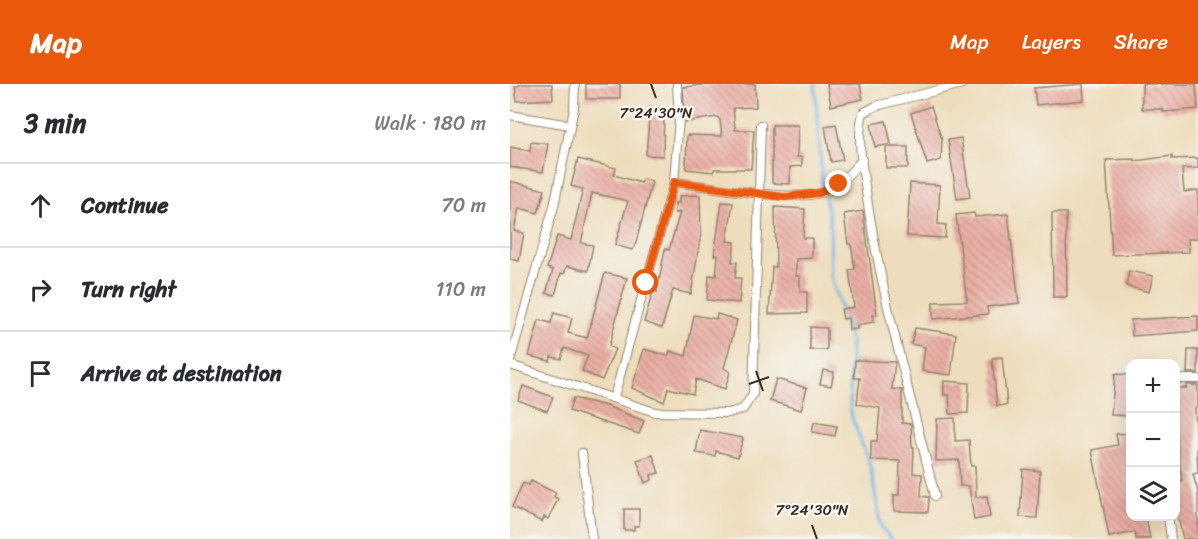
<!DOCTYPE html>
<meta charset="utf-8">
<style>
:root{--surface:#fff;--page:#f7f7f7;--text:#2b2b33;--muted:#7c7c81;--line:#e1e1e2;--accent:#ea580c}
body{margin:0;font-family:Sriracha,sans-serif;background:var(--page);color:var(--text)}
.controls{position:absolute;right:18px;bottom:18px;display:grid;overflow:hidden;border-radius:12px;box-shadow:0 6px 24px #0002}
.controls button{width:54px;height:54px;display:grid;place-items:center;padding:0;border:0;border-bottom:2px solid var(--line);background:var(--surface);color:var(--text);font:30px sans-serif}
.stop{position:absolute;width:18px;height:18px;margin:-14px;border:4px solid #ea580c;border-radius:50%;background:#fff}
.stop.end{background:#ea580c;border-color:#fff;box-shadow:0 2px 6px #0008}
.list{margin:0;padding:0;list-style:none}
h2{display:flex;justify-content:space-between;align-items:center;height:78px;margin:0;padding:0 24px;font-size:26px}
h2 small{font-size:20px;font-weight:400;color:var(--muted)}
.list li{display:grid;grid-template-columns:39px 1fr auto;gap:18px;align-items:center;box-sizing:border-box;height:84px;padding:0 24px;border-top:2px solid var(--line)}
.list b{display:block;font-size:22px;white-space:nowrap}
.list em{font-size:20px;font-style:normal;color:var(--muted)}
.icon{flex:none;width:33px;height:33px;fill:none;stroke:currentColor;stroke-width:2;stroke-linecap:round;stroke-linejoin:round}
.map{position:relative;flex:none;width:688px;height:455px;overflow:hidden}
header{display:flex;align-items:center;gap:36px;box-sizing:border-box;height:84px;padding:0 30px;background:var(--accent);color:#fff}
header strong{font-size:28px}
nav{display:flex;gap:33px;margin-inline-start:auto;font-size:21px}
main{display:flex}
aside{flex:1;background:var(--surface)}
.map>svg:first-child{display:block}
</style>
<header>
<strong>Map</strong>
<nav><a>Map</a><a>Layers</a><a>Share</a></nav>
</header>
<main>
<aside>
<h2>3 min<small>Walk · 180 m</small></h2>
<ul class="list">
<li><svg class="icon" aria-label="ahead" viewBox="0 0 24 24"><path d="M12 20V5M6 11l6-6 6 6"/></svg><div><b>Continue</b></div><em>70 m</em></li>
<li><svg class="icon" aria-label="right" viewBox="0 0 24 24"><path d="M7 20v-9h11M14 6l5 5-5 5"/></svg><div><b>Turn right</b></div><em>110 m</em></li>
<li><svg class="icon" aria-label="arrive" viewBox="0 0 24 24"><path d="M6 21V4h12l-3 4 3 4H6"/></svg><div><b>Arrive at destination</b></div></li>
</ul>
</aside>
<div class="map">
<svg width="688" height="455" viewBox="0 0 688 455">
<defs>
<pattern id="building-back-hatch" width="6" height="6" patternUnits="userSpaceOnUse" patternTransform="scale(1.5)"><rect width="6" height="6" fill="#ebb0a5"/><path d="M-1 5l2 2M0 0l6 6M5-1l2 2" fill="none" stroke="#c08f86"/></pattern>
</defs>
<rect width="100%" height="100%" fill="#f6f6f2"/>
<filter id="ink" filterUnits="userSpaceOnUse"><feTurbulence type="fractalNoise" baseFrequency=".0167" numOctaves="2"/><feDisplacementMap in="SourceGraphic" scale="12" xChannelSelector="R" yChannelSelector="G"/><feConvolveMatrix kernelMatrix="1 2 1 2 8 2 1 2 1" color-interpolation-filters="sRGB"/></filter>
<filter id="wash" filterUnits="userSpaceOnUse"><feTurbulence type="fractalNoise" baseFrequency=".008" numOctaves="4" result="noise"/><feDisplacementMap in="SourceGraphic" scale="24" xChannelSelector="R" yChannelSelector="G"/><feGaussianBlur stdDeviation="1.35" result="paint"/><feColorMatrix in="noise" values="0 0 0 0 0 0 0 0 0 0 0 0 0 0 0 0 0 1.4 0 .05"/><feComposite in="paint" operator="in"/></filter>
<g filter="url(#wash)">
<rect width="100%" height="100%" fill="#eeddbc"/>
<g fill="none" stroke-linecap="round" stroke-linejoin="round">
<path stroke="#6db3e3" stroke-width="3" d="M305,0L312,98L320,137L321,192L341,258L340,328L360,381L371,443L381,455"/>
</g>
<g id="blocks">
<path fill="url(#building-back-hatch)" d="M12,0H42L43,15L7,17L5,3Z
M76,0H110V15H76Z
M204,0H245L246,23L223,24L225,46H244L241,85H204V88L176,85L177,51L212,52L210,36L207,33L175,38L173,3Z
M317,0H350L353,15L321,22Z
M573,0L574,16L526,21L524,4Z
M632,0H686L688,25L653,28V25H632Z
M421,22L432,56L431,76L417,80L401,29Z
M140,23L154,24L153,72L136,71Z
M376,37L381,60L365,63L361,40Z
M326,40L333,76L321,78L315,42Z
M262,41H288L287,73H292V82L280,83V100L262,99Z
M451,54L460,113L447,115L438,56Z
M21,58L38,60L33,88L0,83V63L20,67Z
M376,63H398V84H376Z
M662,72V75L688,74V84L672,85L674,108L688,106V154L678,155L679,168L602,171L596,76L625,75V77Z
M68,75L106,84L104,91L131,99L133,95L142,98L125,162L122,166L105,161L118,117L82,109L71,159L83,161L78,187L57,182L54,190L51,189L45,211L36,209L43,186L37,184L47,152L61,156L73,105L61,102Z
M0,97L35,106L28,129L9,124L4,147L14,149L9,177L0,175Z
M400,99L430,101L428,140L436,141L435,154L397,152Z
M190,111L191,150L181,210L163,206L152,244L134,238L143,207L147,208L155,165L159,166L170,128L165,129V119H169V112Z
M212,118L223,119L217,157L225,158L222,178H227L225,194H231L229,219L197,216L199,191L206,192L208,171H204Z
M265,123L295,125L293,154H302V174L286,175V192H290V208H297V229L259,230L262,183H266Z
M353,127L367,231H363L364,238L347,241V245L339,246L338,234L333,235L331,225L344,223L339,186L345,185L341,160H338L334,130Z
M464,129L465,133L498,130L509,219L477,223L478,230L423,235V218L457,217L446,131Z
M542,129H556L557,213H543Z
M619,187L643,192L639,208L616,202Z
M95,189L117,194L99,262L105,265L92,296L72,287L78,272L54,264L51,275L41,273L40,277L19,272L29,236L41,239L44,229L62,234L58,249L77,254Z
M207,230L227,236L214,284L220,288L215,305L186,295L183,310L158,304L154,318L122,304L134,265L158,272L160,267L176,272L184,231L206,235Z
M688,232V247L622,252L621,236Z
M300,243L317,244V266H300Z
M405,244L446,250L441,291L412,287L415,263L401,260Z
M678,266H688V289H677Z
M492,273L497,321L487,322L482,274Z
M345,276L385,278L382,305L392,306V339L401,340L402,363H404L403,389L412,390L411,412L419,413L418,428L384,427V411H389L390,377L361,376V357H367L370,324L347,320L350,294H344Z
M313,286L324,288L321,302L310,300Z
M605,290L621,291V332L601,331Z
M266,295L297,304L291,326L260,317Z
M434,297L459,299L458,329L440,330L439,311H434Z
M677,301H688V323L685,324L688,389L683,390L688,408V455H673L666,425V399L672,397L666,349V304H676Z
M13,302L43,313L37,327L8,316Z
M63,314L96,322L134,337L129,350L59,327Z
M445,334V357L459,356L461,382H465L466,413L477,412L480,433L464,436L459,402H450L449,376L426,377L427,335Z
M304,338L327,342L325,352L302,348Z
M190,346L233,354L228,373L206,367L205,372L186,369Z
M621,349V432H636L640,455H626L625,448L599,453L582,366L608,361L606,350Z
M143,371L149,389L141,391L142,396L135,399L127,376Z
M513,385L530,387L527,434L510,433Z
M21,397L46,409L44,413L48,415L38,435L34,433L32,438L2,423L13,399L19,401Z
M114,425H129V442H124V446H114Z"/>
</g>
</g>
<g filter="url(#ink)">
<use href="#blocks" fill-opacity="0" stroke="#94846d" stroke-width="1.5"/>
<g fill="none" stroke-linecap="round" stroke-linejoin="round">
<defs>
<path id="minor" d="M0,31L60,41
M164,98C200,102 288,120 317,107C332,100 341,87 352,76
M0,277L44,122L64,24L65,0
M0,281L145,328L218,329L233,325L243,310L251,41
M666,295H688
M104,313L164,98L169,34L167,0
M72,369L82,455
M425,412C401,313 372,215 357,114C353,87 346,56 353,29L366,22L452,0
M658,432L661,455"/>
</defs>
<use href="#minor" stroke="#94846d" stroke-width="10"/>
<use href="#minor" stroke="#fff" stroke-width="8"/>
</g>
</g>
<g fill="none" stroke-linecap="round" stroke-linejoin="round" filter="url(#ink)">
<path stroke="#ea580c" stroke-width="8" d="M136,199L164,98L275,113L310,109L329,100"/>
</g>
<path fill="none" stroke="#3b2a1e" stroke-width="2" d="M141,0L146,14M246,287L253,307M239,300L259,293M302,441L307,455"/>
<g font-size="15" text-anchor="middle" fill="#3b2a1e" stroke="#f6f6f2" stroke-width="5" stroke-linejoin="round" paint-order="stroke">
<text x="146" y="34">7°24'30"N</text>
<text x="302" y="431">7°24'30"N</text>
</g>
</svg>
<div class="controls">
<button>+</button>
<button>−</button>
<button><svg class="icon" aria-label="layers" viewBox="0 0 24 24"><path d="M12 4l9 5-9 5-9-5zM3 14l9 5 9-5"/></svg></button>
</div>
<div class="stop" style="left:136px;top:199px"></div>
<div class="stop end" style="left:329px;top:100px"></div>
</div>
</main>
